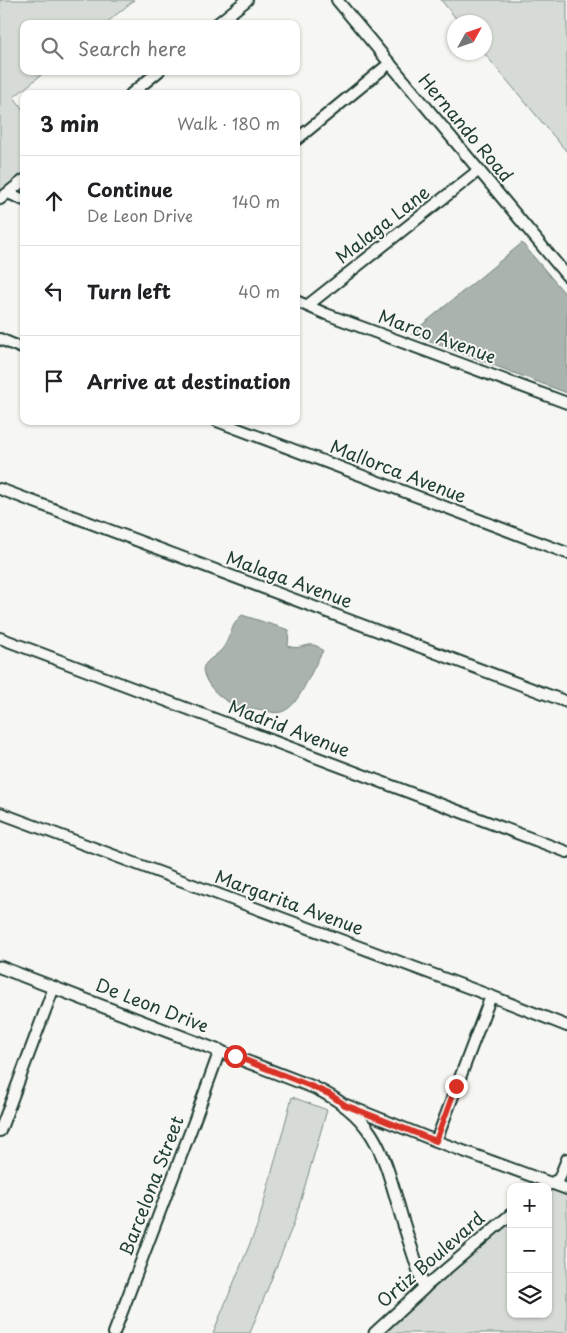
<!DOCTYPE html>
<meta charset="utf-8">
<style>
:root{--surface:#fff;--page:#f2f2f2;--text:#202124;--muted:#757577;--line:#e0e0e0}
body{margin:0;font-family:"Playpen Sans",sans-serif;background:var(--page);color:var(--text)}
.controls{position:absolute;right:15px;bottom:15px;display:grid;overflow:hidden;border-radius:10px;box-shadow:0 1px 4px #0004}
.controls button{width:45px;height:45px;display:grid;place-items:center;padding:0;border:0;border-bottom:1px solid var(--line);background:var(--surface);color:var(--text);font:25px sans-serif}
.compass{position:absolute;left:447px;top:15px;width:45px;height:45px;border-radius:50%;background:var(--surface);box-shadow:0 1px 4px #0004;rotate:50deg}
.stop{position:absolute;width:15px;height:15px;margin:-11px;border:4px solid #d93025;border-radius:50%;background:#fff}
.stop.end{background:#d93025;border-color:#fff;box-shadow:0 1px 5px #0008}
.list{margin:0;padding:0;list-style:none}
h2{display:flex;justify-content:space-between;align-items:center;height:65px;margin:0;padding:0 20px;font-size:21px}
h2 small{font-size:16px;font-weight:400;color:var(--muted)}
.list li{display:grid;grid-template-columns:32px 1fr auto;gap:15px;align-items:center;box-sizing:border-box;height:90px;padding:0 20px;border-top:1px solid var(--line)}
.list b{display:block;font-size:19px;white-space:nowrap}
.list p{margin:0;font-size:16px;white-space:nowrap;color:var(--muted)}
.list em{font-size:16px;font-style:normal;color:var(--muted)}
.icon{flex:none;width:28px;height:28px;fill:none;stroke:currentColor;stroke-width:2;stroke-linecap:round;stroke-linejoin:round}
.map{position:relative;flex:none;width:567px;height:1333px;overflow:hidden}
.search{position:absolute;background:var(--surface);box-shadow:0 1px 4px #0004;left:20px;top:20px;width:280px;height:55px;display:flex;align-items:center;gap:12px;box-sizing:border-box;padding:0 18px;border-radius:10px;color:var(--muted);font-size:19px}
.panel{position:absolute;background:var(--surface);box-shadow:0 1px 4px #0004;left:20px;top:90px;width:280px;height:335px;border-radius:10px}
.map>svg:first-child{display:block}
</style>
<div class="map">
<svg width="567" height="1333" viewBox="0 0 567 1333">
<rect width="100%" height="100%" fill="#f6f6f2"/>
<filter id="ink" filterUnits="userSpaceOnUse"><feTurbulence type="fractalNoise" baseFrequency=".02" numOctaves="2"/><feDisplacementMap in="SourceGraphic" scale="10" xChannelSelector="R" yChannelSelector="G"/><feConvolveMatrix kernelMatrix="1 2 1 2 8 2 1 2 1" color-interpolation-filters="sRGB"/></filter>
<g filter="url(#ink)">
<path fill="#d6dbd6" stroke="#7a8c85" d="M0,0H134L105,24H24V71H46L14,97L24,111V173L8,186H6L0,192Z
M441,0H567V152L484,53V22H459Z
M292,1097L327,1110L295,1220L250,1333H213L258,1224Z
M551,1189L567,1196V1333H383L511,1221V1314H548V1191Z"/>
<path fill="#aab3ae" stroke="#72847d" d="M522,243L567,296V393L411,334Z
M242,615L289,630L288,646C304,652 310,637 323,651C314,665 302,697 290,707C278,717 270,711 258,709C253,708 247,709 242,708C228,704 211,692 205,677C204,674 202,670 204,666C208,659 218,655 223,648C231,636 231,624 242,615Z"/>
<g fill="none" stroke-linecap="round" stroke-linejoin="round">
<defs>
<path id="minor" d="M337,0L567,276
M217,24L247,0
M131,94L159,71
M296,140L390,63
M8,193L24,200
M0,199L24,180
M296,301L326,314L567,403
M308,305L479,170
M0,339L24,349
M217,421L567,553
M0,489L567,702
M0,638L567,852
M0,813L491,996L567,1026
M346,1105L436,1141L567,1189
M0,1131L54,987
M436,1141L491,996
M548,1185L559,1179L567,1159
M424,1288L511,1214
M114,1333L195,1119L220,1050"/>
<path id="tertiary" d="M0,967L313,1087C376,1116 383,1153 401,1215C408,1239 417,1264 424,1288L375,1333"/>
</defs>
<use href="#minor" stroke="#1f3d34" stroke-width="14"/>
<use href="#tertiary" stroke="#1f3d34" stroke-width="15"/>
<use href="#minor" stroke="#f6f6f2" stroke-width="10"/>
<use href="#tertiary" stroke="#f6f6f2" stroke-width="11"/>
</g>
</g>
<g fill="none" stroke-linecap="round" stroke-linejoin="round" filter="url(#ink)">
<path stroke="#d93025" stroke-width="6" d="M235,1056L313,1087L329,1094L345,1105L436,1141L456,1086"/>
</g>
<g text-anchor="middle" stroke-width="4" stroke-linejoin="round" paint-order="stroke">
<g font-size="18" fill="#1f3d34" stroke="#f6f6f2">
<text transform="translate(465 128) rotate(50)" y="6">Hernando Road</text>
<text transform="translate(383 225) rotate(-38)" y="6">Malaga Lane</text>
<text transform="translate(437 337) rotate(20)" y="6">Marco Avenue</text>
<text transform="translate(398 472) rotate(21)" y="6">Mallorca Avenue</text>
<text transform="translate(289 580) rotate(20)" y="6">Malaga Avenue</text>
<text transform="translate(289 729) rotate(21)" y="6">Madrid Avenue</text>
<text transform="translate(289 903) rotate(20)" y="6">Margarita Avenue</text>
<text transform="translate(152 1006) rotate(21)" y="6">De Leon Drive</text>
<text transform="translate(152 1186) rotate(-69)" y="6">Barcelona Street</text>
<text transform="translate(431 1260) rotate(-41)" y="6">Ortiz Boulevard</text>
</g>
</g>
</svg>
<div class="controls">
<button>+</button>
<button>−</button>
<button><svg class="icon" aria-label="layers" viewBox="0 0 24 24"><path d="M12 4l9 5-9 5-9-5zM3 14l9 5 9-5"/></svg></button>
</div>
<svg class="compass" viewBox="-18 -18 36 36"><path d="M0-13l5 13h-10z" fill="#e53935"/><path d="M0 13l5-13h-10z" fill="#757577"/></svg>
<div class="stop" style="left:235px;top:1056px"></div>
<div class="stop end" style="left:456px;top:1086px"></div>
<div class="search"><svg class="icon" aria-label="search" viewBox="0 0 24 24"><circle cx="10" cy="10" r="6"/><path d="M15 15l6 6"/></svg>Search here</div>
<section class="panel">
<h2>3 min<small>Walk · 180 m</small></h2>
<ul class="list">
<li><svg class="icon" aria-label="ahead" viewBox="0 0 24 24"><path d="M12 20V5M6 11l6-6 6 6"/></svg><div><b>Continue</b><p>De Leon Drive</p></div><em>140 m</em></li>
<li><svg class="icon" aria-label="left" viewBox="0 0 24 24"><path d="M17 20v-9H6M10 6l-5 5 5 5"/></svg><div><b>Turn left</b></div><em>40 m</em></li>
<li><svg class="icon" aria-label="arrive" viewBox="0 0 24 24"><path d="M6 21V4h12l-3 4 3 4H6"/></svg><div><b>Arrive at destination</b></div></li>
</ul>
</section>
</div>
